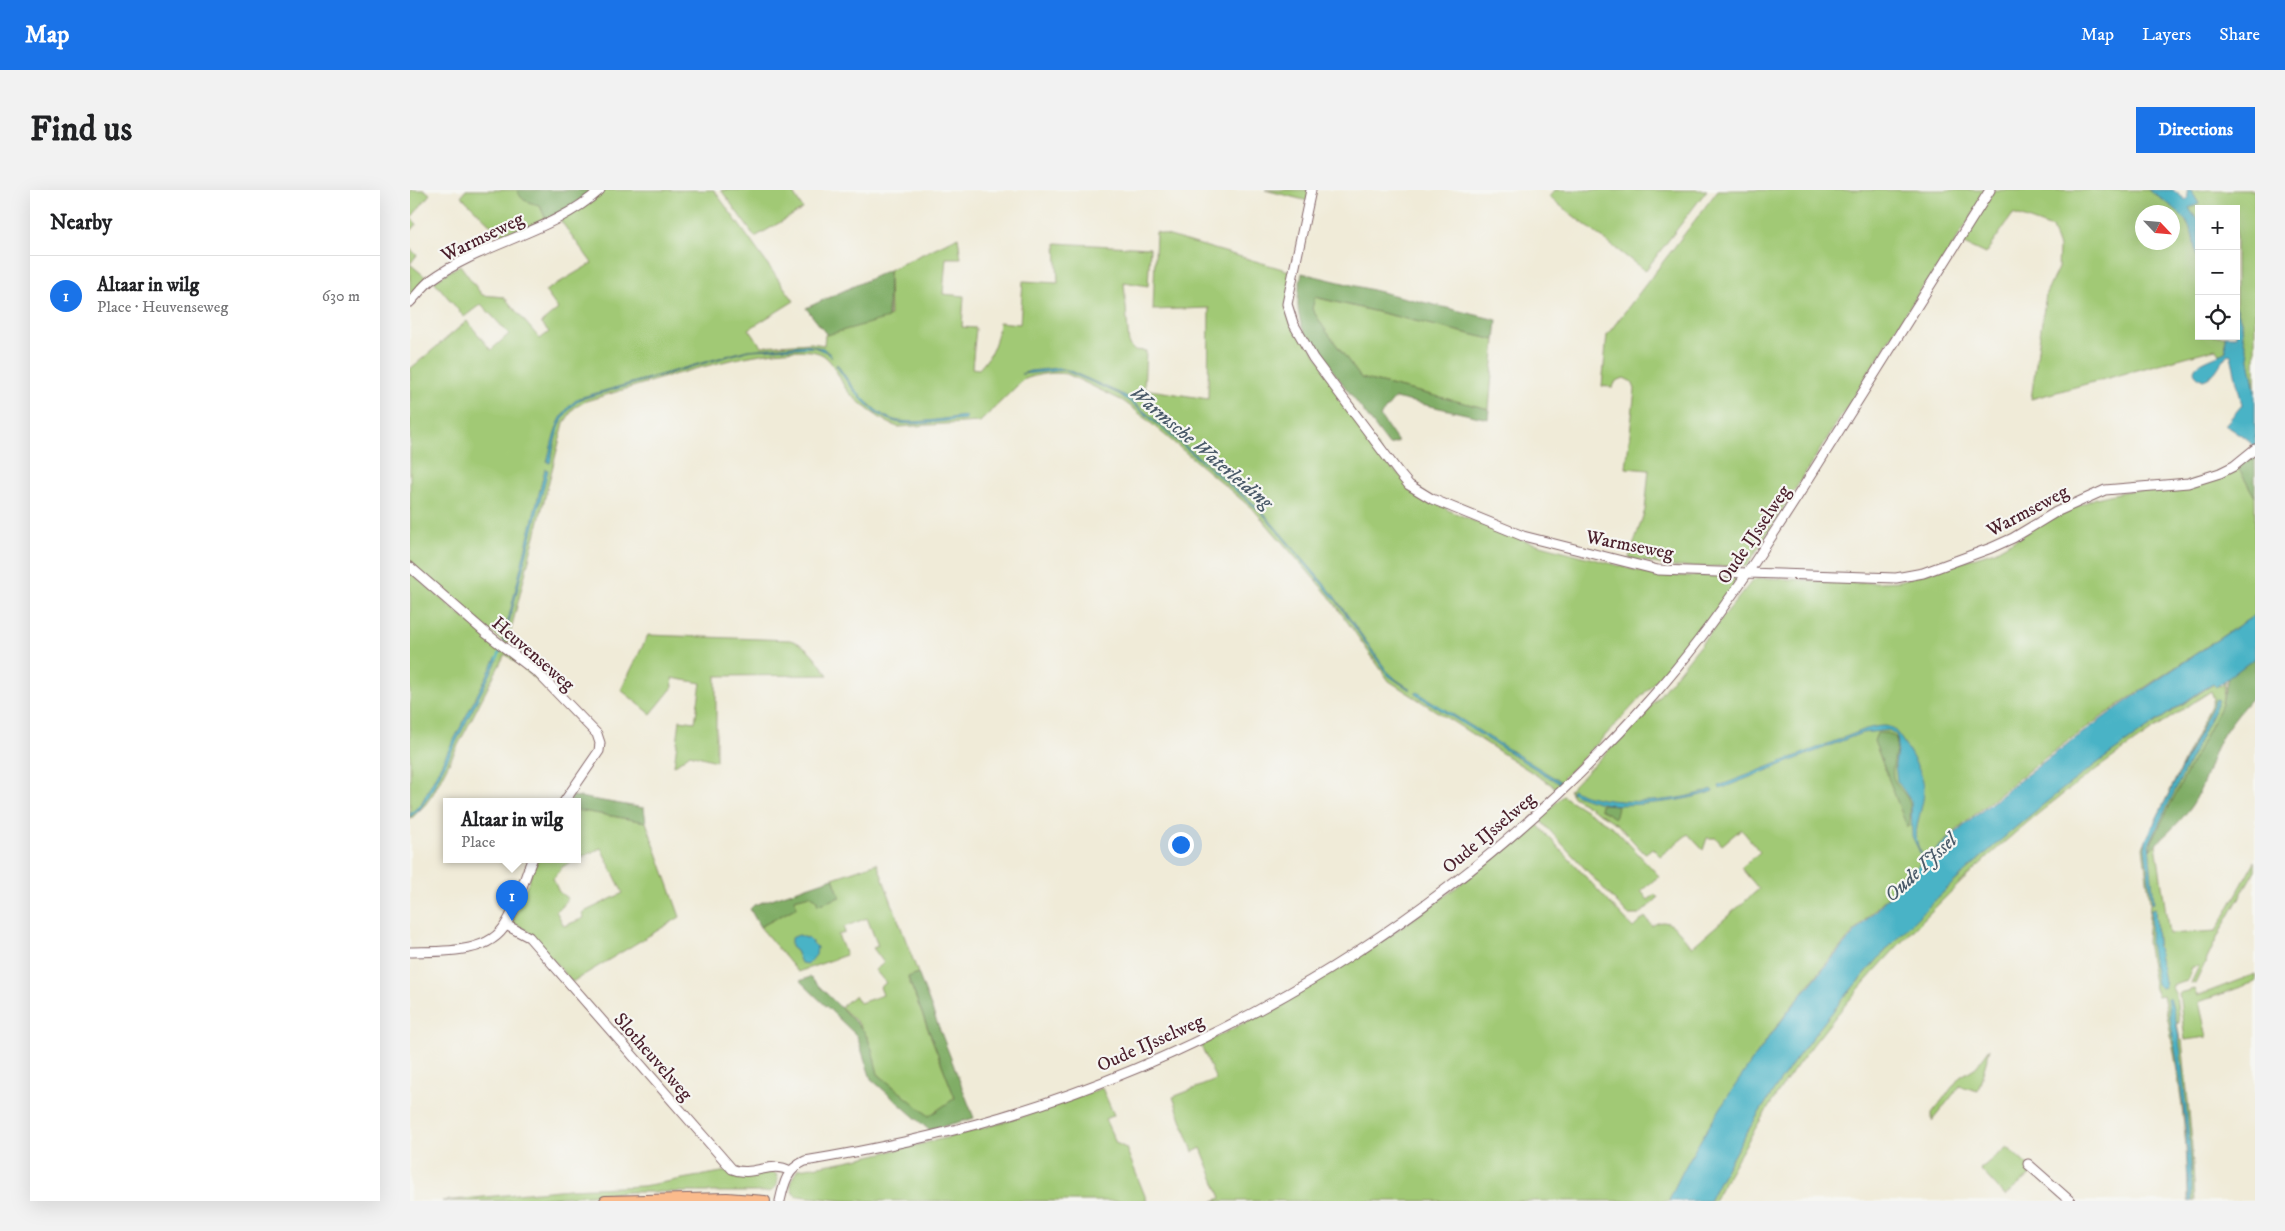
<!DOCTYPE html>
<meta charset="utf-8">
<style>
:root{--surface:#fff;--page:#f2f2f2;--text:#202124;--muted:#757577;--line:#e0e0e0;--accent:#1a73e8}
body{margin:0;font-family:"IM FELL DW Pica",serif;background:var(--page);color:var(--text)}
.controls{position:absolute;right:15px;top:15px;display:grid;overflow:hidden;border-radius:0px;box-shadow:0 5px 20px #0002}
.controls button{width:45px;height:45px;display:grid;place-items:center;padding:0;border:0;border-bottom:1px solid var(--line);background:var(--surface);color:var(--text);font:25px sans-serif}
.compass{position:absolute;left:1725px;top:15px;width:45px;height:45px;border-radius:50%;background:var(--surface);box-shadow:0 5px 20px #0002;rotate:116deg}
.you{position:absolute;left:770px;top:654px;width:18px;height:18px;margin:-12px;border:4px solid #fff;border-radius:50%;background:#1a73e8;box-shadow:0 0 0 8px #1a73e833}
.badge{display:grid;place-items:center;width:32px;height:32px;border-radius:50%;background:var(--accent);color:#fff;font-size:16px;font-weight:700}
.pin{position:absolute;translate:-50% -41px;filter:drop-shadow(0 1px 2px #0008)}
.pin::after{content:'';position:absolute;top:26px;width:18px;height:15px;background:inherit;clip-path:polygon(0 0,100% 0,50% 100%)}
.popup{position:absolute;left:33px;top:608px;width:138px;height:65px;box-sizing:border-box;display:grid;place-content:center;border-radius:0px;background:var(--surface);filter:drop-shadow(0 1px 4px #0005);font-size:16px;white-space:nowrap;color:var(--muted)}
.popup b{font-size:19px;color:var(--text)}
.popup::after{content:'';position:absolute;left:50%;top:100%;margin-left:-10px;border:10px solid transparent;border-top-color:var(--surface)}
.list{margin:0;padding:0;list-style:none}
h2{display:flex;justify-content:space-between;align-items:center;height:65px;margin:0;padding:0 20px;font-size:21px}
h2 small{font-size:16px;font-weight:400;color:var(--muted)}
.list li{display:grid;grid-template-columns:32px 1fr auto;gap:15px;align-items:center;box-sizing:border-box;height:80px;padding:0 20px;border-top:1px solid var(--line)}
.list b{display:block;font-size:19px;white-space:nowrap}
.list p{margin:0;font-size:16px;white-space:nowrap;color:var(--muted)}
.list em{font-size:16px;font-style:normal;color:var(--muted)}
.icon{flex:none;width:28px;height:28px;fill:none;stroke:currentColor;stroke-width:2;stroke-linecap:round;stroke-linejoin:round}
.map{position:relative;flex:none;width:1845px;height:1011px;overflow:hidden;border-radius:0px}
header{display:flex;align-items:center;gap:30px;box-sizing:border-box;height:70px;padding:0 25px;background:var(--accent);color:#fff}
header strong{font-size:24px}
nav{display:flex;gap:28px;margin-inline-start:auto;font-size:18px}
.intro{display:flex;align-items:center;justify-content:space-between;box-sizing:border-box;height:120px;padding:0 30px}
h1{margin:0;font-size:35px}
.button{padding:12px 22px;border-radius:0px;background:var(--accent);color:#fff;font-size:18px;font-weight:700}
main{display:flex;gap:30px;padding:0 30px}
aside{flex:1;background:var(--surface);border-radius:0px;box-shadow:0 5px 20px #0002}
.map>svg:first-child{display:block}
</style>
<header>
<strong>Map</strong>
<nav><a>Map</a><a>Layers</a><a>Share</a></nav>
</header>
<div class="intro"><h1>Find us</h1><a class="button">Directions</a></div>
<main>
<aside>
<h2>Nearby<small></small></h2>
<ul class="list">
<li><span class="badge">1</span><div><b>Altaar in wilg</b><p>Place · Heuvenseweg</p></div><em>630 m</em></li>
</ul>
</aside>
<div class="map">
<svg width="1845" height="1011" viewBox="0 0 1845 1011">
<rect width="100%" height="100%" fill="#f6f6f2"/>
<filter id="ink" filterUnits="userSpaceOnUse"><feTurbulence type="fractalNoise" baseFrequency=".02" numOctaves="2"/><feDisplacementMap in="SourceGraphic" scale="10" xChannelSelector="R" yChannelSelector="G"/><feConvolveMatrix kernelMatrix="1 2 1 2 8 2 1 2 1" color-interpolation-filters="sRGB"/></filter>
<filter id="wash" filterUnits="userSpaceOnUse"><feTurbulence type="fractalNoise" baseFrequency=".0096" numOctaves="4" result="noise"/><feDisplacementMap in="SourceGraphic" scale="20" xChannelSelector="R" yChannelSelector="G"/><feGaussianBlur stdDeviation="1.12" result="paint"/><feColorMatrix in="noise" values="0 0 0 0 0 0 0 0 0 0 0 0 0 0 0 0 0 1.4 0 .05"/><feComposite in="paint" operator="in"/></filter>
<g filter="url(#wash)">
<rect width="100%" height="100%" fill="#f0ebd8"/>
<path fill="#a1c974" stroke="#767450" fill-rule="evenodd" d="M0,0H15L20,4L1,28L7,34L0,42Z
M56,0H107C112,13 119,11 130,16L136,29L93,47L51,6Z
M194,0H304L384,111L339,139L351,156L401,153L414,155L415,145L480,126L479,80L548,47L551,68H536L533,104L554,106L552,137L566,138L562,178L569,179C583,164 587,152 589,132L610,134L613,91L648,93L646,53L740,58L738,96L714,92L719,155L724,160L736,161L734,199L798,209L799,118L743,120L746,42L883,82L876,119L982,279L1038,320L1086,340L1116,351L1240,384L1253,386H1326L1328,389L1324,398C1270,464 1215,528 1153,588L1157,591L1148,599L979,491L919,406L845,321L724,219L713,211L657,184C642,182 627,184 613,190L570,232L488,237C474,233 445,211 436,199C429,189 424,172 413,165C379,144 219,199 176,211L164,218L154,233L97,455L0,374V179L57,131L81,160L99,144L71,114L54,127L24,91L50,75L72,105L94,107L130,149L139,142L131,133L148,119L135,101L182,73L150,30Z
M311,0H381L393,19L345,47Z
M855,0H901L898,11Z
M1145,0H1297L1235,81L1139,7Z
M1308,0H1578L1536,66L1511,99L1337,376L1264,377L1219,368L1235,320L1239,280L1216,278L1225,199L1222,192L1214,188L1206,191L1203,197L1192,196L1197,145Z
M1584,0H1738L1765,17L1775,29L1782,43L1789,71V146H1815L1816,161L1810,165L1806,159L1801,160L1621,209L1636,103L1648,78L1649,57L1642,38L1603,24L1575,64L1552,53ZM1732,22H1762V52H1732Z
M1781,0H1845V202L1838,164L1833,147L1832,134L1826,116V19H1789V33L1779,18L1789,14Z
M0,59L7,65L0,74L18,89L0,109Z
M904,107L1085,150L1079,219L951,188L914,138L902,119Z
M1827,276L1845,307V425C1785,464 1725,503 1666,545C1534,640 1415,757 1327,894C1304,929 1274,973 1259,1011H803L811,1008L791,958L783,962L763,907L806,890L791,855C915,793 1022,724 1125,632L1223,738L1235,727L1242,736C1260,723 1271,745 1282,757L1349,699L1331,678L1350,662L1331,639L1312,655L1306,648H1297L1293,660L1278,644L1250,666L1242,658L1235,664L1207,634L1163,607L1159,600L1237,521L1342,391L1347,389L1358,388L1447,393L1490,391L1585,361L1649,324L1686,308L1717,301L1760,298Z
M0,382L80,450L129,487L184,545L188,555L185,563L152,612H149C156,601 184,566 185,556C186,551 183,547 180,542C153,514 126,487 95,464L23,604L15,615L0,630Z
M238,445L380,450C399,455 407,470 418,485L306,486V571L280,564L264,576L270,530L285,532L291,493L262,488L263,497L241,524L211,500Z
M1815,491L1812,513L1742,651L1741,659L1746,654L1759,744L1806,741L1845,671V680L1811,740L1785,794L1781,793L1789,776L1782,777L1777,791L1761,796L1766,805L1769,833H1767L1770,850H1772L1781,942L1785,1011H1778C1778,941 1767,873 1753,805L1748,806L1745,799L1737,752L1740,713L1733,657L1804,509L1801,501C1720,554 1635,612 1565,679C1495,745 1427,818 1372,897C1347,934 1325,972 1304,1011H1299C1382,845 1513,708 1658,595C1701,562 1746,532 1791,502L1804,494L1811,496ZM1745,718L1747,752L1754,797L1751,798L1742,719Z
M1153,606L1204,638L1249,686L1231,701L1238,710L1245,704L1248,708L1229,725H1218L1129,629Z
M167,620L236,632L270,727L162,792L118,741L102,732L127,670H166L152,677L143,689L149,702L157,708L153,716L146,721L154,736L174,728L172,723L213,703L191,658L167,669Z
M467,673L508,783L498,788L545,908L519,926L468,884L458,848L448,833L431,817L445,805L450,813L473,805L470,797L476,793L465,780L474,773L463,758L468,756L457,728L434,737L435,743L428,745L436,765L388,782L350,737L387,717L383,709L400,705L406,709L408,714L430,707L423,688ZM389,745L399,749L390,770L386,761L381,757Z
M1845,784V792L1789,812L1797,847L1775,850L1769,803L1784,799L1787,806Z
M1580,858L1568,901L1550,896L1522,931V923L1550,887L1566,877Z
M692,898L704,925L695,929L706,953L716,958L737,1011H437L387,1006C376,999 382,988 388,979C420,975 451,968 481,961C553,945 624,925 692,898Z
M1597,957L1657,1011L1623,983L1595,1006L1570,979Z
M317,981L330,986L363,982L367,985C369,992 367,999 359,1002H220L101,1011H32L159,999L233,996Z"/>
<path fill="#80ad66" stroke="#656648" d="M107,0H184L156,20L136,29L130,16C119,11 112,13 107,0Z
M479,80L478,128L417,145L396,118Z
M892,83L1087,130L1085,150L905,107L902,119L914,138L951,188L1079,219L1078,229L985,208L970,226L988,252L979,255L895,144C885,122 887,106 892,83Z
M1845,263V307L1827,276Z
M1845,468V504C1831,520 1815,538 1806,558C1798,577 1794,597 1782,615C1771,632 1754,646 1740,660L1742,651L1812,513L1818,487Z
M1467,543H1478L1486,548C1489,561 1481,573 1483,587C1486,596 1493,601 1498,609C1502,617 1500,628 1499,636L1497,637L1464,551Z
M163,606L234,618L236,632L167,620V612H159Z
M1191,614L1206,615L1208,617L1206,626L1205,628L1190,619Z
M423,688L430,707L408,715L406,709L400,705L384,709L387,717L350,737L340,719L344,715Z
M508,783L564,928L519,940L461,889L447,846L390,791L400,787L454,841L462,859L468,884L519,926L545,908L498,787Z"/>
<path fill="#49b3c6" stroke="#4a6978" d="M1738,0H1763L1776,10L1778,8L1777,0H1781L1789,14L1779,18L1789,33V71C1784,63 1785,53 1782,44C1775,21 1756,13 1738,0Z
M1826,116L1832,134L1833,147L1838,164L1845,202V258L1836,248L1815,235L1832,215L1821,165L1818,164C1809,173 1806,187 1793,190C1766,176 1809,167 1816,161L1815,146H1826Z
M396,155L413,158L422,166L421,167L416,162L404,157L340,160L171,209C148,224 146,248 140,273L137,272C144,247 146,224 169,208L337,160Z
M427,174C439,193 465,228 489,231C510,234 535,228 556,226V229C536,230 504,237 486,232C462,227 438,195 426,175Z
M648,178L658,180L716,206L850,319L922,403L977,481L987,490L1001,499L1000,500L979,486L974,480L927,412L851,322L728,218L709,204L654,180L611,184L620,181Z
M135,279L138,280L94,452L93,451Z
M1845,425V468L1806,497L1803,494L1791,501C1746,532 1701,562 1658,595C1513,708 1382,845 1299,1011H1259C1273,976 1295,943 1315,911C1372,823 1439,744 1514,671L1502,646L1501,611L1487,591L1485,575L1488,553L1486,545L1479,540L1452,543L1310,599L1309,596L1456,539C1464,537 1475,534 1482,538C1490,543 1512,582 1513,591C1519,619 1493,644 1516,669C1619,576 1729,501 1845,425Z
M86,468L88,469L19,606L10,619L0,627V624L11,614Z
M1007,502L1151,592L1150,594L1005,504Z
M1806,509L1809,510L1739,654L1744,713H1742L1735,658L1736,650Z
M1162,599C1193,618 1270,613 1302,599L1303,601C1281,611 1222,617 1198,614C1185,612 1173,608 1161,602Z
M1745,718L1747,752L1755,797L1751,798L1747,794L1740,752L1741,720Z
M389,745L399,749L407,757L406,765L398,774L391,773L386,761L381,757V748Z
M1757,808H1760C1769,836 1771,866 1774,896C1778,934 1782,972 1782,1011H1779L1776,943L1770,890Z"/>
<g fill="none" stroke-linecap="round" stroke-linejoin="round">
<path stroke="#49b3c6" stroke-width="2" d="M87,469L90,462"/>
</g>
</g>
<g filter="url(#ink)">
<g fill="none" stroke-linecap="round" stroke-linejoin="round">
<defs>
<path id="minor" d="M901,0L877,114L883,133L903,168L989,283L999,295L1022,309L1113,346L1248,380L1486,388L1513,383L1581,358L1603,348L1646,322L1695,300L1778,293L1810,283L1824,276L1845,259
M0,112C7,105 13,96 21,90C73,52 142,43 190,0
M0,377L77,444L129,484L187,544L190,553L189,561L154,612
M96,735L119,747L322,979C342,988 361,970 380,981
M0,762C30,761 79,765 96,734C108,715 113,691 122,670
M1618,974L1660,1011
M370,1011C374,993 377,979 395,971C461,960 527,946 591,927C841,852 1070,703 1243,506C1310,430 1364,344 1418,258C1472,172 1526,86 1580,0"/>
<path id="major" d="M195,1011L317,1008L355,1011"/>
</defs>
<use href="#minor" stroke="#846668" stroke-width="11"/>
<use href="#major" stroke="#846668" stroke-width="12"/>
<use href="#minor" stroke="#fff" stroke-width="9"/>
<use href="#major" stroke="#fbbb8c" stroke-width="10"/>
</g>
</g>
<g text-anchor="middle" stroke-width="4.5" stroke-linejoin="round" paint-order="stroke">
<g font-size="19" fill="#4a1f2b" stroke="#f6f6f2">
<text transform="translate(72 46) rotate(-26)" y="7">Warmseweg</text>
<text transform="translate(1617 320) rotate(-28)" y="7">Warmseweg</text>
<text transform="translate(1343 344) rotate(-56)" y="7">Oude IJsselweg</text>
<text transform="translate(1220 354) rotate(11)" y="7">Warmseweg</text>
<text transform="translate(124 463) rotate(41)" y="7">Heuvenseweg</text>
<text transform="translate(1078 642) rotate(-40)" y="7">Oude IJsselweg</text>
<text transform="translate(740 852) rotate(-24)" y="7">Oude IJsselweg</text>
<text transform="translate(244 866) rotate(49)" y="7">Slotheuvelweg</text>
</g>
<g font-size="20" font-style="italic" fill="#4a5a69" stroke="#f6f6f2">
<text transform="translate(792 257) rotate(40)" y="7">Warmsche Waterleiding</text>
<text transform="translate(1510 677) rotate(-43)" y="7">Oude IJssel</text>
</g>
</g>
</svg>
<div class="controls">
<button>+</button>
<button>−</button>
<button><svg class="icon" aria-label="locate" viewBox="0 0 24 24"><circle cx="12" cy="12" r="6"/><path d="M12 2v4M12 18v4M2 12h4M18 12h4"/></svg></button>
</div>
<svg class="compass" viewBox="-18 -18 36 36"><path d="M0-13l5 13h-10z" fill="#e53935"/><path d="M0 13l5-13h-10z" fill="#757577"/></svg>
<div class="you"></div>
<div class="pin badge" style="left:102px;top:731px">1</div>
<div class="popup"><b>Altaar in wilg</b>Place</div>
</div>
</main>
